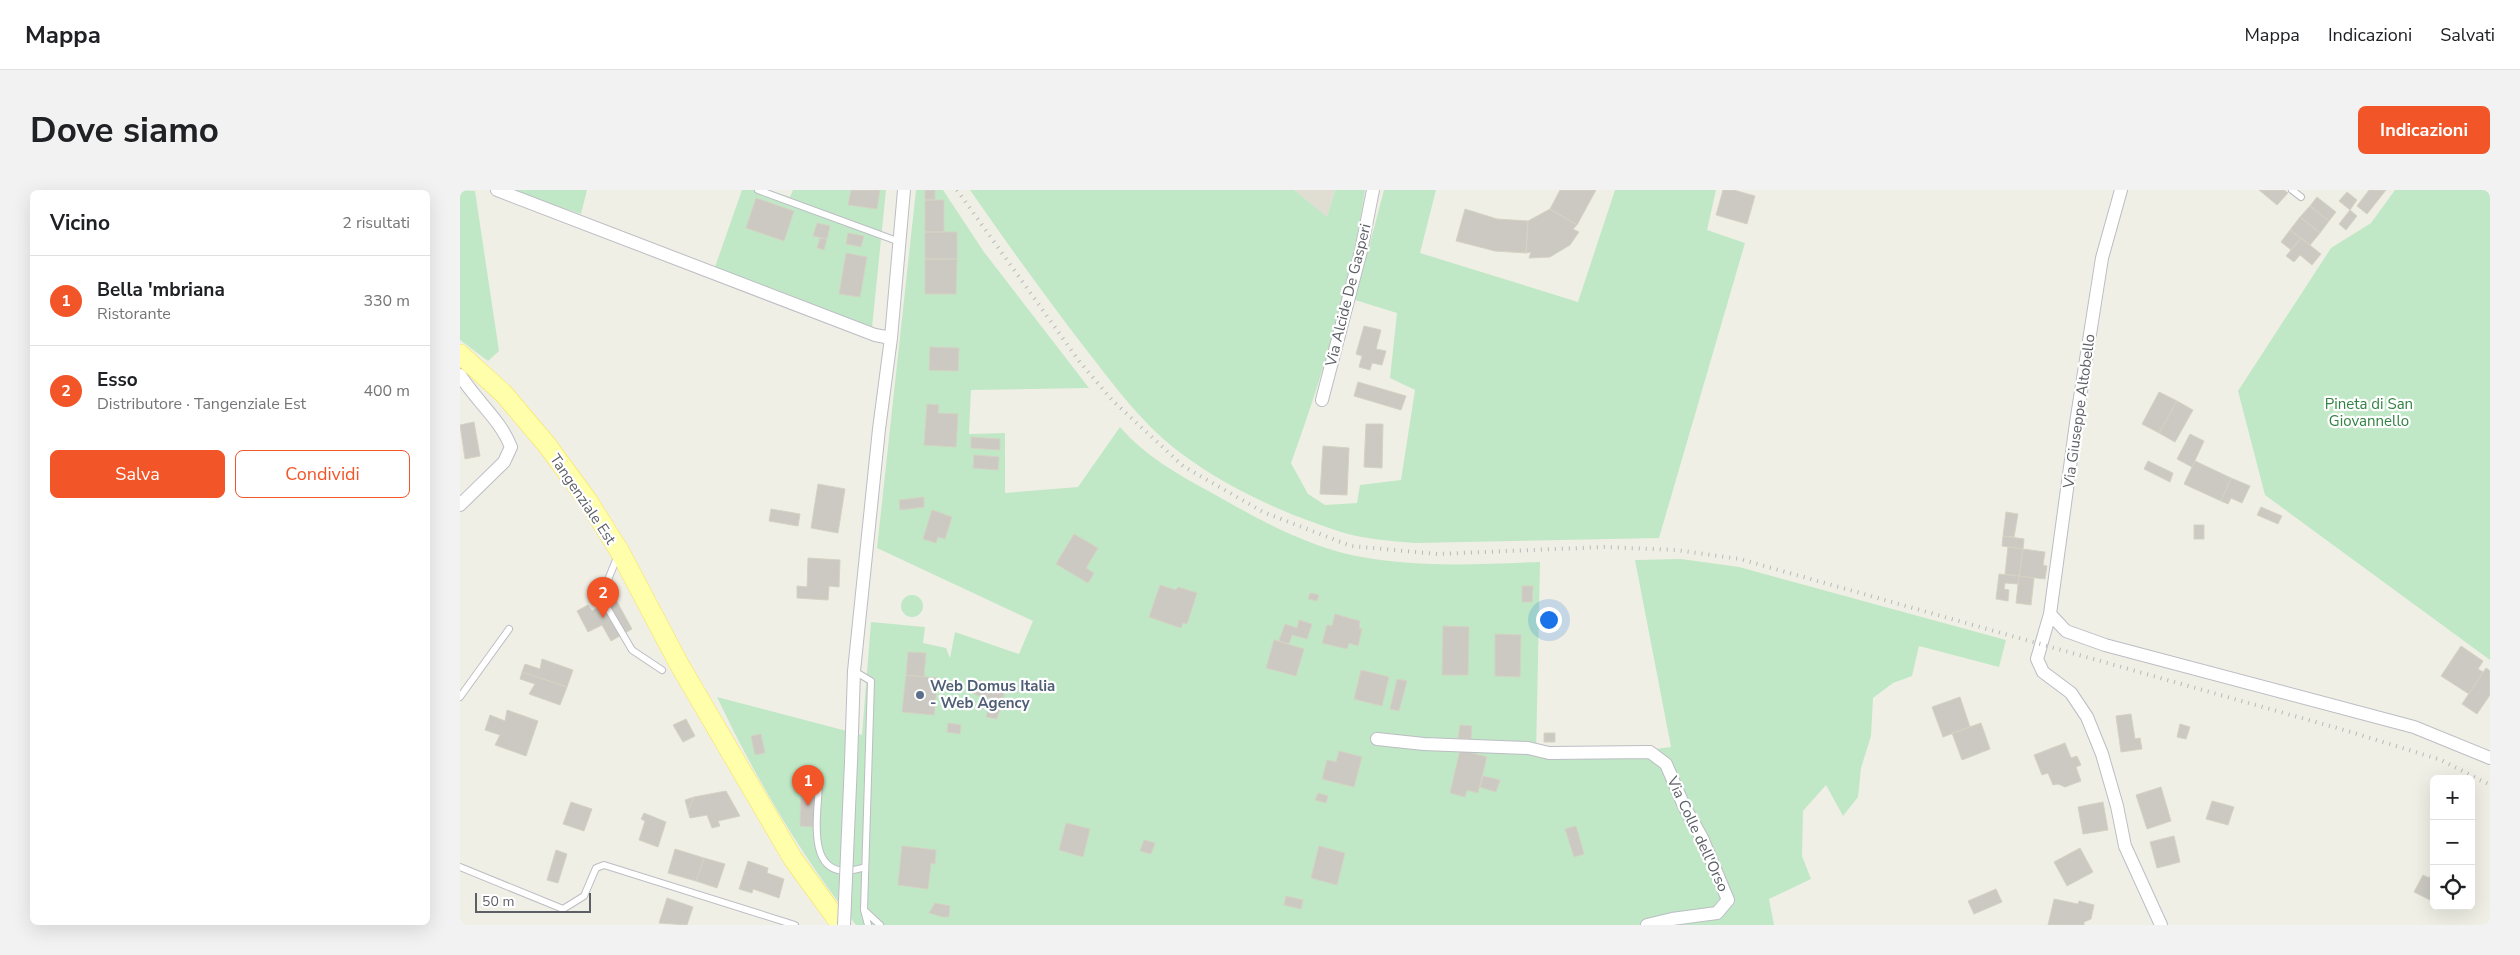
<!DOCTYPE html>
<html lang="it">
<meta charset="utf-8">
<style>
:root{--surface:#fff;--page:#f2f2f2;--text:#202124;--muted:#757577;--line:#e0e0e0;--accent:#f25628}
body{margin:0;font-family:"Nunito Sans",sans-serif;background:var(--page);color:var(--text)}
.controls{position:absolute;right:15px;bottom:15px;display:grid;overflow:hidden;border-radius:8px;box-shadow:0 5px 20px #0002}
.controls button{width:45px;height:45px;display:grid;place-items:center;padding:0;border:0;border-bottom:1px solid var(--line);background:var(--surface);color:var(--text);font:25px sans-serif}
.scale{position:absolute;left:15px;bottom:12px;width:116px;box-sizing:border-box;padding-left:5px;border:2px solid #5c5f66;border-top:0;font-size:14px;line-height:18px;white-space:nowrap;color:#5c5f66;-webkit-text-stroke:4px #fff;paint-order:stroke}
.you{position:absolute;left:1088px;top:429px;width:18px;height:18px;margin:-12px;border:4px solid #fff;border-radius:50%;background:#1a73e8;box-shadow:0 0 0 8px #1a73e833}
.badge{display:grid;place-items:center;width:32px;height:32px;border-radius:50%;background:var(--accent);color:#fff;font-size:16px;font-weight:700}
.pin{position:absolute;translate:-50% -41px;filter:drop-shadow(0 1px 2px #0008)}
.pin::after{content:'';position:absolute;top:26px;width:18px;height:15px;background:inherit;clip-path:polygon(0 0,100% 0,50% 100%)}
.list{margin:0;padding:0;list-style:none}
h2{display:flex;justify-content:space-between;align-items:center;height:65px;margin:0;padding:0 20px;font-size:21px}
h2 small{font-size:16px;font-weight:400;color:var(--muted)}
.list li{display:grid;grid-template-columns:32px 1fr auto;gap:15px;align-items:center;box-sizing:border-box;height:90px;padding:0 20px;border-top:1px solid var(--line)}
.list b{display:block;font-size:19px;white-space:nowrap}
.list p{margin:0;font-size:16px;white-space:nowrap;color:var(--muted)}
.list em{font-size:16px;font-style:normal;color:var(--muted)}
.actions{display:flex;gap:10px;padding:15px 20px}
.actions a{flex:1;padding:11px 0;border:1px solid var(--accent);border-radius:8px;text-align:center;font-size:18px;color:var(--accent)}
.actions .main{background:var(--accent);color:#fff}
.icon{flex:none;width:28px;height:28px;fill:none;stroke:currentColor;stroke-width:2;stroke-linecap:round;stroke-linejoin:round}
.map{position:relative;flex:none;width:2030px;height:735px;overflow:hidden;border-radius:8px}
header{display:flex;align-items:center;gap:30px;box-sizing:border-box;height:70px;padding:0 25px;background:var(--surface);border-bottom:1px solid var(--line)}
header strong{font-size:24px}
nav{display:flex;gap:28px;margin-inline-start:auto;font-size:18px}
.intro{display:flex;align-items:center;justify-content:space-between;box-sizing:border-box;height:120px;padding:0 30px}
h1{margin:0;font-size:35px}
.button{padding:12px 22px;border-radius:8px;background:var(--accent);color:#fff;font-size:18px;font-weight:700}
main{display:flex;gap:30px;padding:0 30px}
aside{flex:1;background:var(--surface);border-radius:8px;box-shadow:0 5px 20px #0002}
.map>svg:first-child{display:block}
</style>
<header>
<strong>Mappa</strong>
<nav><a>Mappa</a><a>Indicazioni</a><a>Salvati</a></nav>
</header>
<div class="intro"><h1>Dove siamo</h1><a class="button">Indicazioni</a></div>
<main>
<aside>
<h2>Vicino<small>2 risultati</small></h2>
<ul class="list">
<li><span class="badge">1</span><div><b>Bella 'mbriana</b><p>Ristorante</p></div><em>330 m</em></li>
<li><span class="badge">2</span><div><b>Esso</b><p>Distributore · Tangenziale Est</p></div><em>400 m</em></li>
</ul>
<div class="actions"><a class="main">Salva</a><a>Condividi</a></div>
</aside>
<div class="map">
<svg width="2030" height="735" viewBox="0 0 2030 735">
<rect width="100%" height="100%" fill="#f0efe5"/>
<path fill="#e0ded3" d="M834,0H875L867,28Z"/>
<path fill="#c0e8c6" d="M0,0L15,1L39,161L28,171L0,150Z
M50,0H127L121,24Z
M282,0H309L330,7L333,0H426L412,138L255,77Z
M456,0H483L524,62L629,198L511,200L509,244L545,243V303L618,297L660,237C685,266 719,285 752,303C798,329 849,358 902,367C961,378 1021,374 1080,372L1076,566L1113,570L1211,557L1175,370L1221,369L1279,377L1546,450L1539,477L1459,456L1452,486L1433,493L1413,508L1411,546L1401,578L1398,607L1383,626L1366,595L1343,621L1342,666L1351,689L1309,709L1314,735H396C341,666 295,587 257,507L402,545L411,432L465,437L463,453L486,458L490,468L495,442L559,464L573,431L417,358Z
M510,0H834L867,27L875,0H905C891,93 863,185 831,273L848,304L865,315L897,313L900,295L941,290L955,200L930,188L937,123L895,110L924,0H976L960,63L1118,112L1155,0H1256L1247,40L1285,53L1199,348L955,353C931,351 904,349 881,342C825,324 769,299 722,264C685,237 656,198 628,162C587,109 548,55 510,0Z
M1935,0H2030V470L1805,305L1778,201L1871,58L1911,33Z
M441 416a11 11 0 1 1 22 0a11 11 0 1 1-22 0Z"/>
<path fill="#cbc9c2" stroke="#d5d2c3" d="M391,0H420L417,19L388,15Z
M465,0H475V10H465Z
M1100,0H1136L1117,35L1090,19Z
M1263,0H1274L1295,6L1287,34L1256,25Z
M1799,0H1824L1828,3L1817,15Z
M1909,0H1926L1907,24L1897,16Z
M1887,2L1897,10L1890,20L1879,11Z
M1857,7L1876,22L1869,31L1850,16Z
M296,8L334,21L324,51L286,38Z
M465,10H484V42H465Z
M1850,16L1869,31L1860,43L1840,27Z
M1005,19L1037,29L1068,31L1066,63L1035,61L996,51Z
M1090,19L1117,35L1113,39L1119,42L1110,55L1090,67L1069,68L1071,62L1066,63L1068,31Z
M1890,20L1897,26L1886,40L1879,34Z
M1840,27L1860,43L1850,55L1830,40Z
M357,33L370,36L367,49L353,46Z
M1830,40L1841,48L1831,60L1821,52Z
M465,42H497V69H465Z
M388,43L404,46L401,57L386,54Z
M360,48L367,49L364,60L357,58Z
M1841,48L1861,64L1852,75L1840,65L1834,72L1826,66Z
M386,63L407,67L400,107L379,104Z
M465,69H497L496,104H465Z
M904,136L921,140L916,159L926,161L922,175L912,173L910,180L899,177L902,166L896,164Z
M470,157L499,158L498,181L469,180Z
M898,192L946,206L941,220L894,206Z
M1699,202L1717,211L1699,243L1682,234Z
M1717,211L1733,220L1715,252L1699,243Z
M467,214L479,215L478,223L498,224L496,257L464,255Z
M14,232L20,266L5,269L0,235Z
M906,234H923L922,278L904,277Z
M1730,244L1744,251L1732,277L1717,269Z
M511,247L540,249V260L511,258Z
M863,256L889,258L887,305L860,304Z
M514,265L539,267L538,280L513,278Z
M1688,271L1713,283L1710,292L1684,279Z
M1735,271L1771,288L1761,311L1724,294Z
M1771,288L1790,296L1782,313L1771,308L1768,314L1761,311Z
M358,294L385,299L378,343L351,338Z
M464,307V317L440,320L439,310Z
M1801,317L1822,326L1818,334L1797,325Z
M311,319L340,324L338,336L309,331Z
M472,320L492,327L485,349L478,347L476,353L463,349Z
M1546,322L1558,324L1554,347L1543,346Z
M1734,335H1744V349H1734Z
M614,344L638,358L626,378L634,383L628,393L596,374Z
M1543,346L1564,349L1563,359L1542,356Z
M1548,357L1563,359L1559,386L1545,384Z
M1563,359L1585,362L1583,375L1587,376L1585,389L1559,386Z
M348,368L380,370L379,397L369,396L368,410L337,408V396L347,397Z
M1539,384L1559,386L1558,394L1545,393L1544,399L1549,400L1548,411L1536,409Z
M1559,386L1574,388L1571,415L1556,413Z
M700,395L716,400L718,397L737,403L727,434L723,433L721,438L689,427Z
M1062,396H1073L1072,412H1062Z
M850,403L859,405L857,411L848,409Z
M155,408L172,439L151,451L142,435L128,442L117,421L128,415L132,421Z
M875,424L900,431L899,438L902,439L898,456L889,453L887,459L862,453L867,435L872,436Z
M839,430L852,434L847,449L832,445L829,454L819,451L825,434L837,438Z
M983,436L1009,437L1008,485H982Z
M1035,444L1061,445L1060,487L1035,486Z
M814,450L844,459L836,486L806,478Z
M2001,456L2023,471L2018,479L2023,482L2009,504L1981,486Z
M448,462L466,463L464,487L446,485Z
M82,469L113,480L107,497L62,482L65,474L80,479Z
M2026,478L2030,481V505L2017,524L2002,514Z
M901,480L929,487L922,516L894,509Z
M62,482L107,497L100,515L69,504L75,494L60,489Z
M446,485L478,488L474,525L442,522Z
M937,489L947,491L939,521L930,519Z
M518,490L546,498L537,529L526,527L531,509L514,504Z
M1500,507L1510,537L1483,547L1472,517Z
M47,520L78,531L66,566L35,555L40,545L25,540L30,525L45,531Z
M1671,524L1675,549L1680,548L1682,559L1661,562L1656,526Z
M226,529L235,546L223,552L213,535Z
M488,533L501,535L500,544L487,542Z
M1521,533L1530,559L1502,570L1492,543Z
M1720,534L1730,537L1726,549L1717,547Z
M1000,535L1012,536L1011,549L998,548Z
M1084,543H1095V552H1084Z
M301,544L305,563L295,565L291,546Z
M1605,553L1611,568L1617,566L1621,575L1616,577L1621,591L1605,597L1598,594L1593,595L1588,583L1582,585L1574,565Z
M1000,560L1027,567L1018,603L1007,600L1005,607L990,603Z
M879,561L902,567L894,597L862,589L867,570L876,572Z
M1023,586L1040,590L1036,602L1020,597Z
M341,595L355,596L354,637L340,636Z
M1701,597L1711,631L1687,639L1676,605Z
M266,601L280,626L258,631L260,636L252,638L247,625L230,628L228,621L234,607Z
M858,603L868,606L866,613L855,610Z
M234,607L228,621L225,610Z
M1752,611L1774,617L1768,635L1746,629Z
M111,612L132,619L124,641L103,634Z
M1643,612L1648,640L1623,644L1618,617Z
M184,623L206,632L198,657L179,650L185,631L181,629Z
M606,633L630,639L623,667L599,660Z
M1116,636L1124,664L1114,667L1105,639Z
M1714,646L1720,672L1697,678L1690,652Z
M684,650L695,653L691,664L680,661Z
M442,656L476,660L475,674L471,673L468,699L438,695Z
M859,656L885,663L877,695L851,688Z
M1620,658L1633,682L1607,696L1594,672Z
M215,659L244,668L236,691L208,683Z
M96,660L107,664L98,693L87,690Z
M244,668L265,674L257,698L236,691Z
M288,671L308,678L307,683L324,689L319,708L293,699L292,703L279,699Z
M1974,679V712L1954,702L1963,685L1969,688Z
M1536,699L1542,712L1514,724L1508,711Z
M826,706L843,710L841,719L824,715Z
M207,708L233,717L227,735L199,733Z
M1594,709L1618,714L1619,711L1634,715L1631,729L1624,732V735H1588Z
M475,713L490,716L489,727H483L469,723Z"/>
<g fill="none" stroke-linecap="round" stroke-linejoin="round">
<defs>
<path id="lane" d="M298,0L440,52
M1832,0L1841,7
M158,365L141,407L172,460L202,480
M394,481L411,491L404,720L408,735
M0,507L49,439
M359,595C357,632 345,697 405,677
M0,677L103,719L124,706L136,678L144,675L335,735
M405,721L420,735"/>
<path id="street" d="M37,0L415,145L431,148
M1661,0L1642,68L1616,233L1590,424L1577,469L1583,482L1611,503L1627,527L1642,564L1657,616L1665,656L1701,735
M0,185C16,211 40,229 51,257L44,272L0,315
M862,210L901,61L913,0
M1590,424L1606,441L1645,455L1954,537L2030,568
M917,549L964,554L1068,558L1089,563L1190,562L1206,574L1224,616L1242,648L1268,710L1257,723L1212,729L1187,735
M391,572L394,481L419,239L431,148L444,0"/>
<path id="primary" d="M0,164L44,204L87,255L128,311L160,362L219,474L333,669L381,735"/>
</defs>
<use href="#lane" stroke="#bcbdc4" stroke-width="8"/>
<use href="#street" stroke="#bcbdc4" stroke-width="14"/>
<use href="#primary" stroke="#f9e355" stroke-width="20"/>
<use href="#lane" stroke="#fff" stroke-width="6"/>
<use href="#street" stroke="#fff" stroke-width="12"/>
<use href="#primary" stroke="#fffeaa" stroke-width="19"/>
<path stroke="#b8b8b9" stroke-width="4" stroke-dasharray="1 6" stroke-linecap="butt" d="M497,0L619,171L652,210L723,276L803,322L891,356L977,364L1144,357L1216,360L1280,369L1891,542L1981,570L2030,595"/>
<defs>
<path id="street-bridge" d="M384,735L391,572"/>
</defs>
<use href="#street-bridge" stroke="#bcbdc4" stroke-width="14" stroke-linecap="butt"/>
<use href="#street-bridge" stroke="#fff" stroke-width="12"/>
</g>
<circle fill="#5c6f8a" stroke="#fff" stroke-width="2" cx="460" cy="505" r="5"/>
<g text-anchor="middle" stroke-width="4.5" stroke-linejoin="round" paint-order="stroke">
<g font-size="15" fill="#5c5f66" stroke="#fff">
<text transform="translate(888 105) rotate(-76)" y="5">Via Alcide De Gasperi</text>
<text transform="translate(1619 221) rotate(-82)" y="5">Via Giuseppe Altobello</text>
<text transform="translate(123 309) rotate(56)" y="5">Tangenziale Est</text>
<text transform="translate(1238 644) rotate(65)" y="5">Via Colle dell'Orso</text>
</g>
<g font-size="15" fill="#308240" stroke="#fff">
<text x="1909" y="219">Pineta di San<tspan x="1909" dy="17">Giovannello</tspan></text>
</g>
<g font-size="15" font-weight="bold" fill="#4e5e75" stroke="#fff" text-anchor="start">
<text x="470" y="501">Web Domus Italia<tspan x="470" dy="17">- Web Agency</tspan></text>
</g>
</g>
</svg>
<div class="controls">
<button>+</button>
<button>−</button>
<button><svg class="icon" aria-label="locate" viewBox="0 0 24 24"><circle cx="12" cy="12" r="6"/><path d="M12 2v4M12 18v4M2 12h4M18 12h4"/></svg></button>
</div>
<div class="scale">50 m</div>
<div class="you"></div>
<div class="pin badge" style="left:348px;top:616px">1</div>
<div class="pin badge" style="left:143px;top:428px">2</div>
</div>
</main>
